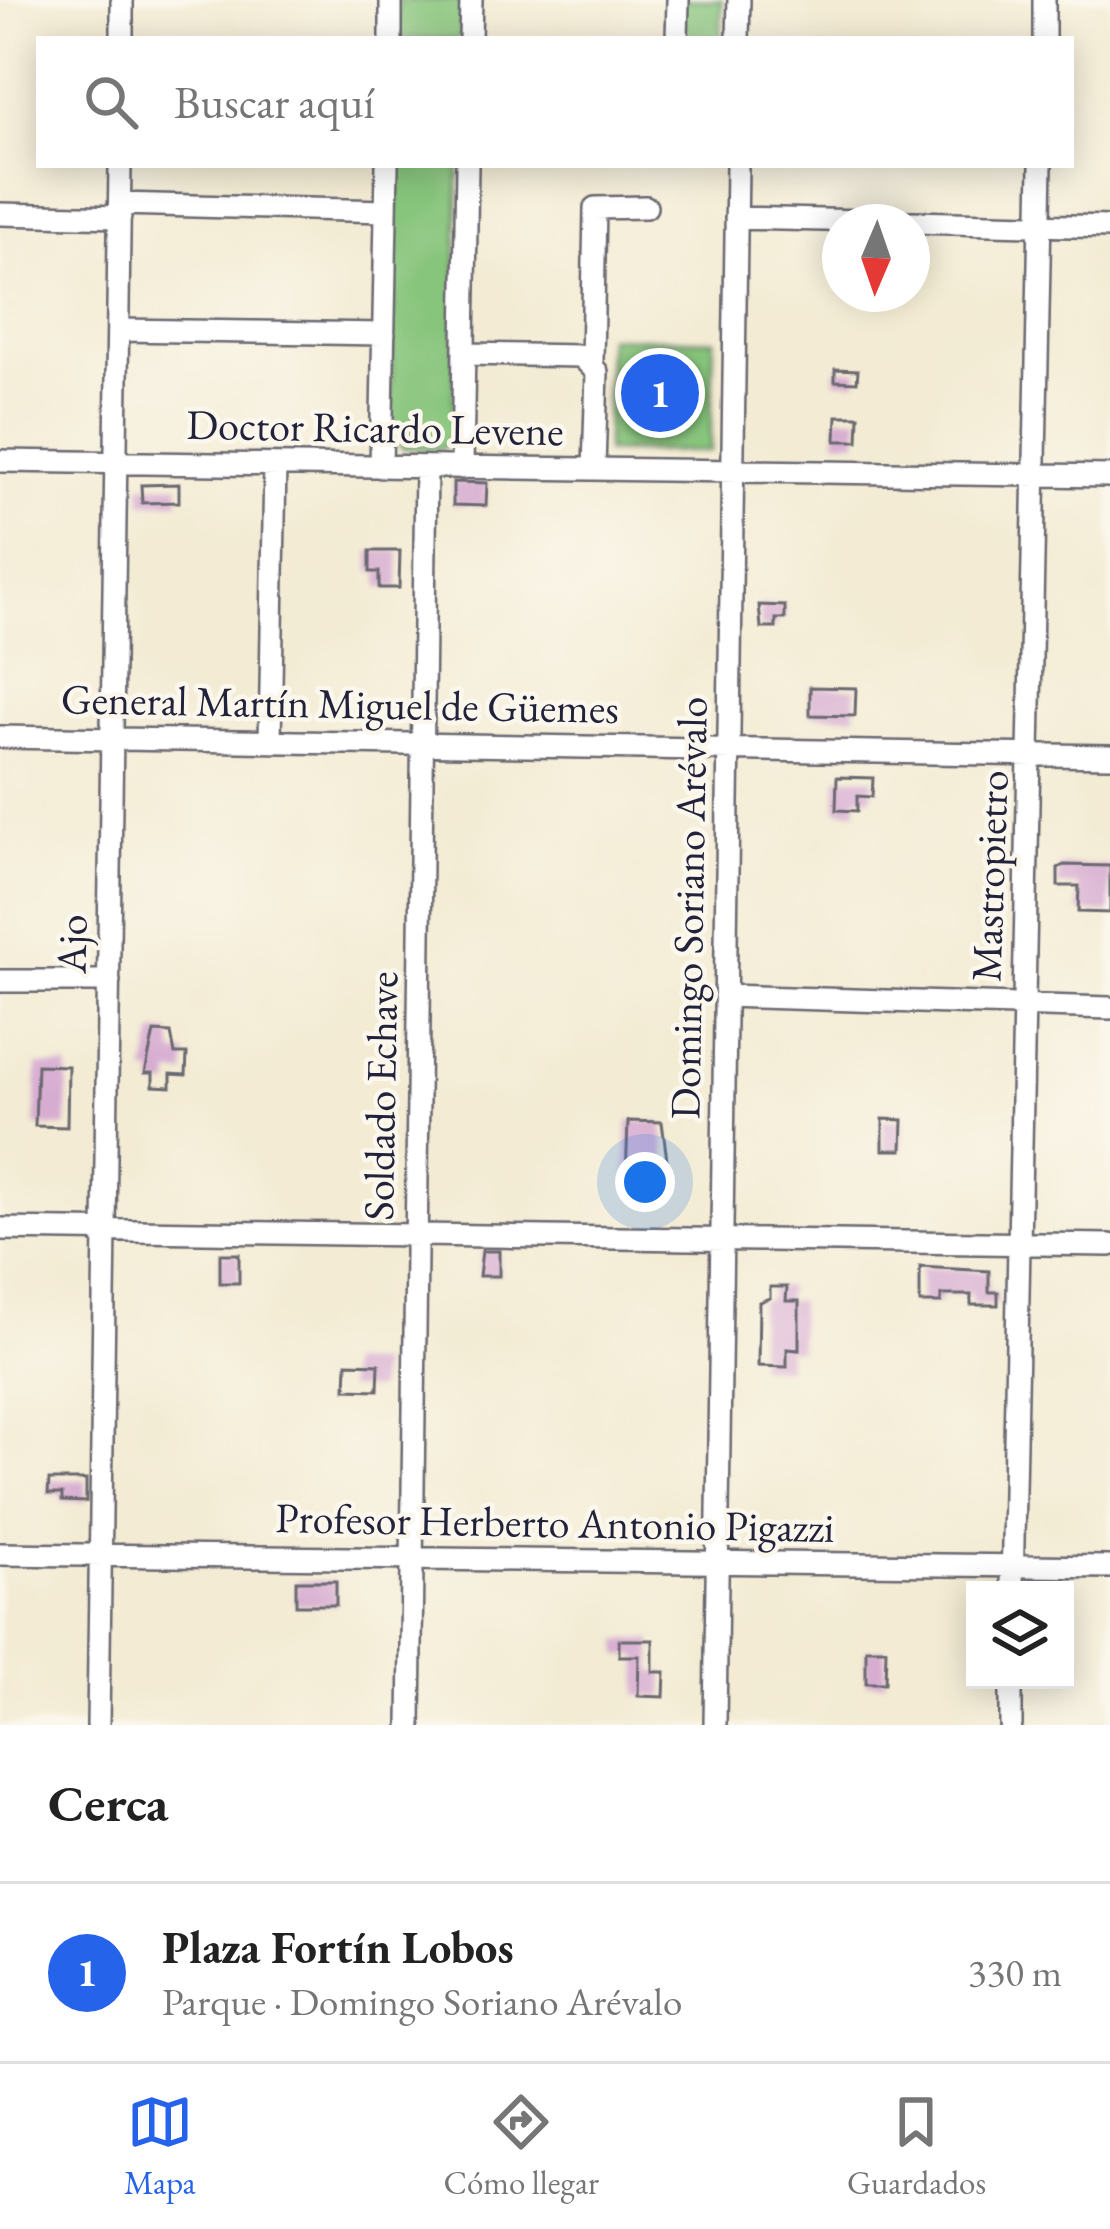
<!DOCTYPE html>
<html lang="es">
<meta charset="utf-8">
<style>
:root{--surface:#fff;--page:#f6f6f6;--text:#222;--muted:#767676;--line:#e0e0e0;--accent:#2563eb}
body{margin:0;font-family:"EB Garamond",serif;background:var(--page);color:var(--text)}
.controls{position:absolute;right:36px;bottom:36px;display:grid;overflow:hidden;border-radius:0px;box-shadow:0 6px 30px #0003}
.controls button{width:108px;height:108px;display:grid;place-items:center;padding:0;border:0;border-bottom:3px solid var(--line);background:var(--surface);color:var(--text);font:60px sans-serif}
.compass{position:absolute;left:822px;top:204px;width:108px;height:108px;border-radius:50%;background:var(--surface);box-shadow:0 6px 30px #0003;rotate:182deg}
.you{position:absolute;left:645px;top:1182px;width:42px;height:42px;margin:-30px;border:9px solid #fff;border-radius:50%;background:#1a73e8;box-shadow:0 0 0 18px #1a73e833}
.badge{display:grid;place-items:center;width:78px;height:78px;border-radius:50%;background:var(--accent);color:#fff;font-size:39px;font-weight:700}
.pin{position:absolute;translate:-50% -50%;border:6px solid #fff;box-shadow:0 3px 12px #0006}
.list{margin:0;padding:0;list-style:none}
h2{display:flex;justify-content:space-between;align-items:center;height:156px;margin:0;padding:0 48px;font-size:51px}
h2 small{font-size:39px;font-weight:400;color:var(--muted)}
.list li{display:grid;grid-template-columns:78px 1fr auto;gap:36px;align-items:center;box-sizing:border-box;height:180px;padding:0 48px;border-top:3px solid var(--line)}
.list b{display:block;font-size:45px;white-space:nowrap}
.list p{margin:0;font-size:39px;white-space:nowrap;color:var(--muted)}
.list em{font-size:39px;font-style:normal;color:var(--muted)}
.icon{flex:none;width:66px;height:66px;fill:none;stroke:currentColor;stroke-width:2;stroke-linecap:round;stroke-linejoin:round}
.map{position:relative;flex:none;width:1110px;height:1725px;overflow:hidden}
.search{position:absolute;background:var(--surface);box-shadow:0 6px 30px #0003;left:36px;right:36px;top:36px;height:132px;display:flex;align-items:center;gap:30px;box-sizing:border-box;padding:0 42px;border-radius:0px;color:var(--muted);font-size:45px}
.sheet{height:336px;background:var(--surface)}
nav{display:flex;justify-content:space-around;align-items:center;box-sizing:border-box;height:168px;border-top:3px solid var(--line);background:var(--surface);font-size:33px;color:var(--muted)}
nav a{display:grid;justify-items:center;gap:6px}
nav .on{color:var(--accent)}
.map>svg:first-child{display:block}
</style>
<div class="map">
<svg width="1110" height="1725" viewBox="0 0 1110 1725">
<rect width="100%" height="100%" fill="#fbf7ec"/>
<filter id="ink" filterUnits="userSpaceOnUse"><feTurbulence type="fractalNoise" baseFrequency=".00833" numOctaves="2"/><feDisplacementMap in="SourceGraphic" scale="24" xChannelSelector="R" yChannelSelector="G"/><feConvolveMatrix kernelMatrix="1 2 1 2 8 2 1 2 1" color-interpolation-filters="sRGB"/></filter>
<filter id="wash" filterUnits="userSpaceOnUse"><feTurbulence type="fractalNoise" baseFrequency=".004" numOctaves="4" result="noise"/><feDisplacementMap in="SourceGraphic" scale="48" xChannelSelector="R" yChannelSelector="G"/><feGaussianBlur stdDeviation="2.7" result="paint"/><feColorMatrix in="noise" values="0 0 0 0 0 0 0 0 0 0 0 0 0 0 0 0 0 1.4 0 .05"/><feComposite in="paint" operator="in"/></filter>
<g filter="url(#wash)">
<rect width="100%" height="100%" fill="#f3ebd3"/>
<path fill="#87c57c" stroke="#54745c" stroke-width="3" d="M398,0H461V39H398Z
M681,0H722L721,39H680Z
M396,165H459L453,433L442,449L402,448L390,432Z
M608,337L714,340L710,451L606,452Z"/>
<g id="blocks">
<path fill="#d7acd1" d="M835,369L858,370L857,382L835,381Z
M837,416H859L858,441H836Z
M453,482L487,483L486,506L453,505Z
M179,484V502L142,503L141,485Z
M370,551H400L399,588H379V572H370Z
M759,605L785,606V619H776V628H761Z
M810,687L856,688L855,716L810,715Z
M837,777L873,778L872,797L857,796V811L836,810Z
M1064,865L1110,866V913L1078,912L1079,886H1058V868Z
M154,1032L171,1033L175,1054H187L186,1075L171,1074V1087L153,1086V1073H145Z
M37,1065L68,1066L67,1127L35,1126Z
M883,1119L903,1120L902,1150H883Z
M628,1121L662,1122L667,1160H659L658,1181L626,1180Z
M482,1251H499V1276H479Z
M220,1254H239V1283H220Z
M920,1267L989,1271V1292H998V1305H971V1295H941V1303H920Z
M770,1287H787L786,1301H799V1350L787,1349V1367L758,1366L759,1302L770,1298Z
M347,1363L379,1364L378,1390L346,1389Z
M49,1480H86V1502L62,1501V1494H48Z
M296,1581H336V1605H296Z
M619,1640H653V1672H665L664,1697L638,1696L639,1656H619Z
M866,1649H886L885,1683H866Z"/>
</g>
</g>
<g filter="url(#ink)">
<use href="#blocks" fill-opacity="0" stroke="#6b6870" stroke-width="3"/>
<g fill="none" stroke-linecap="round" stroke-linejoin="round">
<defs>
<path id="minor" d="M122,39V0
M391,39V0
M470,39L471,0
M677,39L678,0
M738,39L739,0
M1044,39V0
M120,204L386,211
M0,214L120,217
M736,218L908,222
M912,222L1110,227
M118,330L384,334
M464,354L581,356L597,372L594,468
M592,361L595,208L646,207
M0,461L1110,476
M381,467L387,165
M462,468L467,165
M0,737L1110,756
M270,741L275,465
M0,981H109
M725,996L1110,1008
M0,1229L1110,1245
M0,1554L1110,1567
M1012,1590L1041,165
M98,1725L120,165
M410,1725L426,467
M715,1725L737,165
M1011,1725V1680"/>
</defs>
<use href="#minor" stroke="#6b6870" stroke-width="26"/>
<use href="#minor" stroke="#fff" stroke-width="21"/>
</g>
</g>
<g text-anchor="middle" stroke-width="9" stroke-linejoin="round" paint-order="stroke">
<g font-size="42" fill="#22223b" stroke="#fbf7ec">
<text transform="translate(375 427) rotate(1)" y="15">Doctor Ricardo Levene</text>
<text transform="translate(340 703) rotate(1)" y="15">General Martín Miguel de Güemes</text>
<text transform="translate(989 876) rotate(-88)" y="15">Mastropietro</text>
<text transform="translate(688 908) rotate(-89)" y="15">Domingo Soriano Arévalo</text>
<text transform="translate(71 944) rotate(-89)" y="15">Ajo</text>
<text transform="translate(380 1096) rotate(-89)" y="15">Soldado Echave</text>
<text transform="translate(555 1522) rotate(1)" y="15">Profesor Herberto Antonio Pigazzi</text>
</g>
</g>
</svg>
<div class="controls">
<button><svg class="icon" aria-label="layers" viewBox="0 0 24 24"><path d="M12 4l9 5-9 5-9-5zM3 14l9 5 9-5"/></svg></button>
</div>
<svg class="compass" viewBox="-18 -18 36 36"><path d="M0-13l5 13h-10z" fill="#e53935"/><path d="M0 13l5-13h-10z" fill="#767676"/></svg>
<div class="you"></div>
<div class="pin badge" style="left:660px;top:393px">1</div>
<div class="search"><svg class="icon" aria-label="search" viewBox="0 0 24 24"><circle cx="10" cy="10" r="6"/><path d="M15 15l6 6"/></svg>Buscar aquí</div>
</div>
<section class="sheet">
<h2>Cerca<small></small></h2>
<ul class="list">
<li><span class="badge">1</span><div><b>Plaza Fortín Lobos</b><p>Parque · Domingo Soriano Arévalo</p></div><em>330 m</em></li>
</ul>
</section>
<nav>
<a class="on"><svg class="icon" aria-label="map" viewBox="0 0 24 24"><path d="M3 6l6-2 6 2 6-2v14l-6 2-6-2-6 2zM9 4v14M15 6v14"/></svg>Mapa</a>
<a><svg class="icon" aria-label="directions" viewBox="0 0 24 24"><path d="M12 3l9 9-9 9-9-9zM9 14v-3h6M13 9l2 2-2 2"/></svg>Cómo llegar</a>
<a><svg class="icon" aria-label="saved" viewBox="0 0 24 24"><path d="M7 4h10v16l-5-4-5 4z"/></svg>Guardados</a>
</nav>
